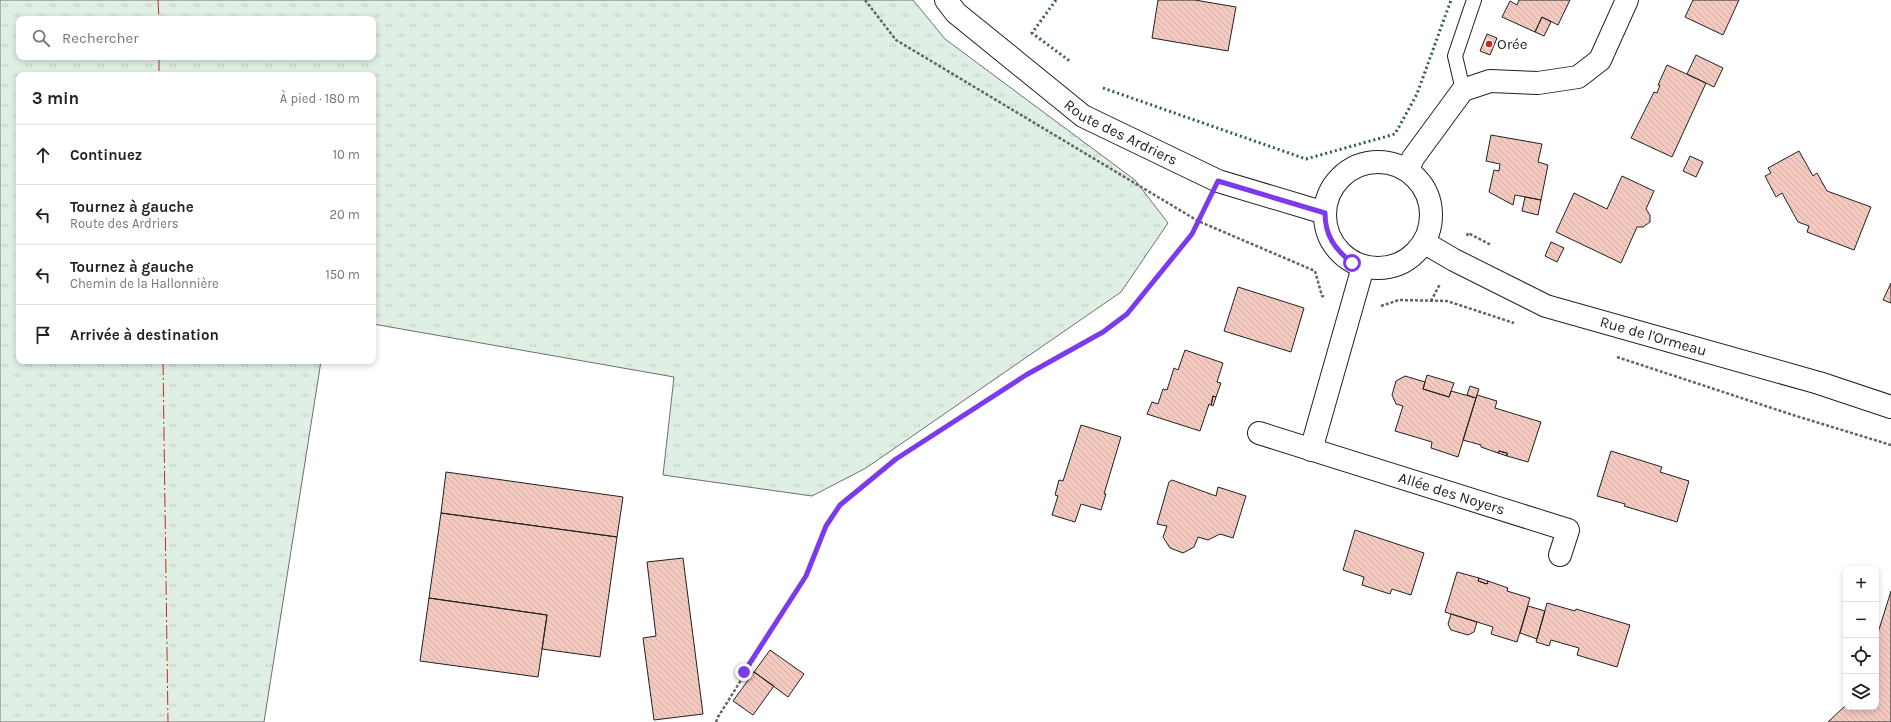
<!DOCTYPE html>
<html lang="fr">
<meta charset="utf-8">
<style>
:root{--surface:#fff;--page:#f6f6f6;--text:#222;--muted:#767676;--line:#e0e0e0}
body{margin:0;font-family:Karla,sans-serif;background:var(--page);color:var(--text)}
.controls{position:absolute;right:12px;bottom:12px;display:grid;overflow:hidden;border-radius:8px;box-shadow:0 2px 6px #0003}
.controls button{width:36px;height:36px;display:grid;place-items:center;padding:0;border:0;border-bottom:1px solid var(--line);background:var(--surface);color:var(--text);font:20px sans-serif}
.stop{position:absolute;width:12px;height:12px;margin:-9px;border:3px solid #7c3aed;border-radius:50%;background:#fff}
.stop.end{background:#7c3aed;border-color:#fff;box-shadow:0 1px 4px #0008}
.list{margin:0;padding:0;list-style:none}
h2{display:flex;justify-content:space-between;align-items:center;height:52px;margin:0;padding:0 16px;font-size:17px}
h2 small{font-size:13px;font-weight:400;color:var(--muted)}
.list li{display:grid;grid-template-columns:26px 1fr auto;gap:12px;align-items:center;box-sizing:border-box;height:60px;padding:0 16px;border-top:1px solid var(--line)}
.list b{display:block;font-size:15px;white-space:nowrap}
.list p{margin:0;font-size:13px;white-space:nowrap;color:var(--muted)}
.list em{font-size:13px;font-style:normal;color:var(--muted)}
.icon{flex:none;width:22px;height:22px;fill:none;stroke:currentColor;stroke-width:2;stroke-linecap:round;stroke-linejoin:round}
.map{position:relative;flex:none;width:1891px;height:722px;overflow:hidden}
.search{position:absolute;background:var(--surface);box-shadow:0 2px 6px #0003;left:16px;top:16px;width:360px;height:44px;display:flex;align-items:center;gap:10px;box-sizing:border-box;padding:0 14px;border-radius:8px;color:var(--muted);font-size:15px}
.panel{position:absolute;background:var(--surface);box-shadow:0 2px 6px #0003;left:16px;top:72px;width:360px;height:292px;border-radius:8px}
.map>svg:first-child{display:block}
</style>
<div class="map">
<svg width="1891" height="722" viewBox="0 0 1891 722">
<defs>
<pattern id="grass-tufts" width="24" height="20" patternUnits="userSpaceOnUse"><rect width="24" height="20" fill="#e0efe3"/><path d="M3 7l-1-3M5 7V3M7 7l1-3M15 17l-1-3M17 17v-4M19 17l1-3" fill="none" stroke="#c0cdc2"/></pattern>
<pattern id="building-back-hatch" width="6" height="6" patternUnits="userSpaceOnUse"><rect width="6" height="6" fill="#f3c9c0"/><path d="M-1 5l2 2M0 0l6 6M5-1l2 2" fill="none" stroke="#d0aca5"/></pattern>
</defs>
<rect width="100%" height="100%" fill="#fff"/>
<path fill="url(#grass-tufts)" stroke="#6f6f6f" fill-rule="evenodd" d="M0,0H913L945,39L1135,180L1168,223L1121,292L866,468L812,496L663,475L674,377L373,324V75H19V361H321L264,722H0ZM19,19H373V57H19Z"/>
<path fill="url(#building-back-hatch)" stroke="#222" d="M1158,0H1195L1236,7L1228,51L1152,38Z
M1519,0H1570L1558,25L1542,17L1535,32L1502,17L1510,1L1517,5Z
M1693,0H1739L1723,35L1685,17Z
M1542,17L1551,22L1544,36L1535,32Z
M1487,34L1497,38L1490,55L1480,51Z
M1696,55L1723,68L1714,87L1687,74Z
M1667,65L1706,83L1672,157L1631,138L1654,92L1657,93L1660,85H1658Z
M1491,135L1542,144L1538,162L1548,165L1541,200L1515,195L1513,205L1489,192L1494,170L1499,171L1500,164L1486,161Z
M1799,151L1813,176L1817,173L1827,191L1871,207L1854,250L1807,232L1809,226L1798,222L1782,193L1776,197L1765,176L1771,173L1768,168Z
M1690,156L1703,162L1696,177L1683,171Z
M1622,176L1654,191L1646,209L1650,215V222L1643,227H1637L1621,263L1556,232L1574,193L1607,209Z
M1525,197L1541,200L1538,215L1522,211Z
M1551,242L1564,248L1557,262L1545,256Z
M1891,283V303L1883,300Z
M1238,287L1304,308L1291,352L1224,331Z
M1185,350L1223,363L1217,382L1221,383L1216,397L1213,396L1211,405L1209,404L1200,431L1147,414L1152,402L1158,404L1163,389L1167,390L1174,368L1178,370Z
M1427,375L1454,383L1449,397L1423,389Z
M1405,376L1425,382L1423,389L1449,397L1451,391L1476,398L1458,457L1431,448L1432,442L1395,431L1403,406L1396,404L1392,395L1396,381Z
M1470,386L1479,389L1476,398L1467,395Z
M1477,395L1497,401L1495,408L1541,422L1528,462L1507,456V453L1499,451L1498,453L1481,447V445L1463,440Z
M1213,396L1216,397L1213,406L1211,405Z
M1081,425L1121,437L1104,494H1106L1101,510L1081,504L1075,522L1052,515L1058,496L1055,495L1059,480L1063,481Z
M1499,451L1507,453V456L1498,453Z
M1611,451L1662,467L1660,472L1689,481L1677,522L1624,506L1625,504L1597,496Z
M446,472L623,497L617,537L441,513Z
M1172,480L1216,496L1218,487L1246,496L1233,538L1220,534L1208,540L1198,537L1194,547L1183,553L1170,548L1163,537L1167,526L1157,524L1169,482Z
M441,513L617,537L600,657L542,649L547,615L429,598Z
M1355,530L1424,553L1411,595L1392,589L1390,594L1362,585L1364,577L1343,570Z
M683,558L703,714L654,720L643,638L656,636L647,562Z
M1457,572L1479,578L1478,581L1487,584L1488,581L1508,588L1507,591L1530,598L1517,642L1491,634L1493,627L1445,612Z
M1479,578L1488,581L1487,584L1478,581Z
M1891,591V722H1828L1846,705V707H1876V639Z
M429,598L547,615L538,677L420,661Z
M1547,603L1575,611L1576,609L1630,625L1617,667L1577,655L1579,648L1551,640L1549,646L1536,642Z
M1528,606L1545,611L1537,639L1520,633Z
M1451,614L1477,622L1474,632L1468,635L1451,630L1448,624Z
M770,650L804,674L788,697L754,672Z
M754,672L774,686L753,715L733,701Z"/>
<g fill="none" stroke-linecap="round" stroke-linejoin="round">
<defs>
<path id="lane" d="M1463,90L1455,56L1474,0"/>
<g id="street">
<path id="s1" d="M946,0L956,13L1083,116L1218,181L1325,213"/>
<circle cx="1378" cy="215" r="53"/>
<path d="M1408,170L1413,158L1463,90L1490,81L1538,83L1578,77L1600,60L1627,0"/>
<path id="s2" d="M1425,243L1454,260L1546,306L1819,383L1891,407"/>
<path id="s3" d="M1259,433L1568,530L1560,555"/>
<path d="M1311,450L1363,267"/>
</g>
</defs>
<use href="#lane" stroke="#222" stroke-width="16"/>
<use href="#street" stroke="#222" stroke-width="24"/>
<path stroke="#646464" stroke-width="2.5" stroke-dasharray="3 2" stroke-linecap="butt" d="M865,0L896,40L1198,221L1315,271L1322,296L1325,297
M1467,236L1468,233L1491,245
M1431,301L1440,284
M1381,306L1399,300L1447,301L1514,323
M1617,357L1793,415L1891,445
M716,722L718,717L806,576L826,526L841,505L896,459L1026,375L1103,332L1127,314L1192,234L1206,205"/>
<use href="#lane" stroke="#fff" stroke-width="14"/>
<use href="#street" stroke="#fff" stroke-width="22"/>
<path stroke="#2f5e38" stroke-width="3" stroke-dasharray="2 3" stroke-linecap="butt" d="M1056,0L1032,33L1071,62
M1103,88L1306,159L1395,134L1417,94L1451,0"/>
<path stroke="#c62828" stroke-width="1" stroke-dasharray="14 3 2 3" stroke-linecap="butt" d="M158,0L159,19
M159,57V75
M163,361L168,722"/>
</g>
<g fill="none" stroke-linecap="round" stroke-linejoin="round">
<path stroke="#7c3aed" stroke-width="5" d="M744,672L806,576L826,526L840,505L896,459L1026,375L1103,332L1127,314L1192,234L1218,181L1325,213C1325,236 1335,249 1352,263"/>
</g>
<circle fill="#c62828" stroke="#fff" stroke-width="1.5" cx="1489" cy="44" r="4"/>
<g text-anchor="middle" stroke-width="3" stroke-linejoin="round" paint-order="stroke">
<g font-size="15" fill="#222" stroke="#fff" text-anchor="start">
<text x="1497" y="49">Orée</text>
</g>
<g font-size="15" fill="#222" stroke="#fff">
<text dy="5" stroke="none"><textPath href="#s1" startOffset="221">Route des Ardriers</textPath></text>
<text dy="5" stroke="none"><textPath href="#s2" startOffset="248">Rue de l'Ormeau</textPath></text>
<text dy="5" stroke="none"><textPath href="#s3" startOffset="202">Allée des Noyers</textPath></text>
</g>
</g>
</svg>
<div class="controls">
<button>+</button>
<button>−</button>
<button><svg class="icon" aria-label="locate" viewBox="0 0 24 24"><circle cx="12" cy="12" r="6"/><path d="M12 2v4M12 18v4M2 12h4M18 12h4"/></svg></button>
<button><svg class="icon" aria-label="layers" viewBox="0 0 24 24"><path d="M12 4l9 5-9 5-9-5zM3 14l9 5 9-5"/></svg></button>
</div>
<div class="stop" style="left:1352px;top:263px"></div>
<div class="stop end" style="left:744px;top:672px"></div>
<div class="search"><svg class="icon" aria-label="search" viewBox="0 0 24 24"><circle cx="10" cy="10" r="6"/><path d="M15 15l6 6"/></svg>Rechercher</div>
<section class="panel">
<h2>3 min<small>À pied · 180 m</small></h2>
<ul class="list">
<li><svg class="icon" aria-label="ahead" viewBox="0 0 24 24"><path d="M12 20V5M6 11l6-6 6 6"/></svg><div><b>Continuez</b></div><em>10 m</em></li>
<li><svg class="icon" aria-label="left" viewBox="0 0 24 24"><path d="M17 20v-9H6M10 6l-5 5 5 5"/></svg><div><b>Tournez à gauche</b><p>Route des Ardriers</p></div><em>20 m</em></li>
<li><svg class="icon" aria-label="left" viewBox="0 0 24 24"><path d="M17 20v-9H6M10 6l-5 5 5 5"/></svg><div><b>Tournez à gauche</b><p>Chemin de la Hallonnière</p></div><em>150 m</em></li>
<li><svg class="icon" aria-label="arrive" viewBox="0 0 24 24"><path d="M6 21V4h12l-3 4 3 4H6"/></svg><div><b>Arrivée à destination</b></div></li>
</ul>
</section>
</div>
